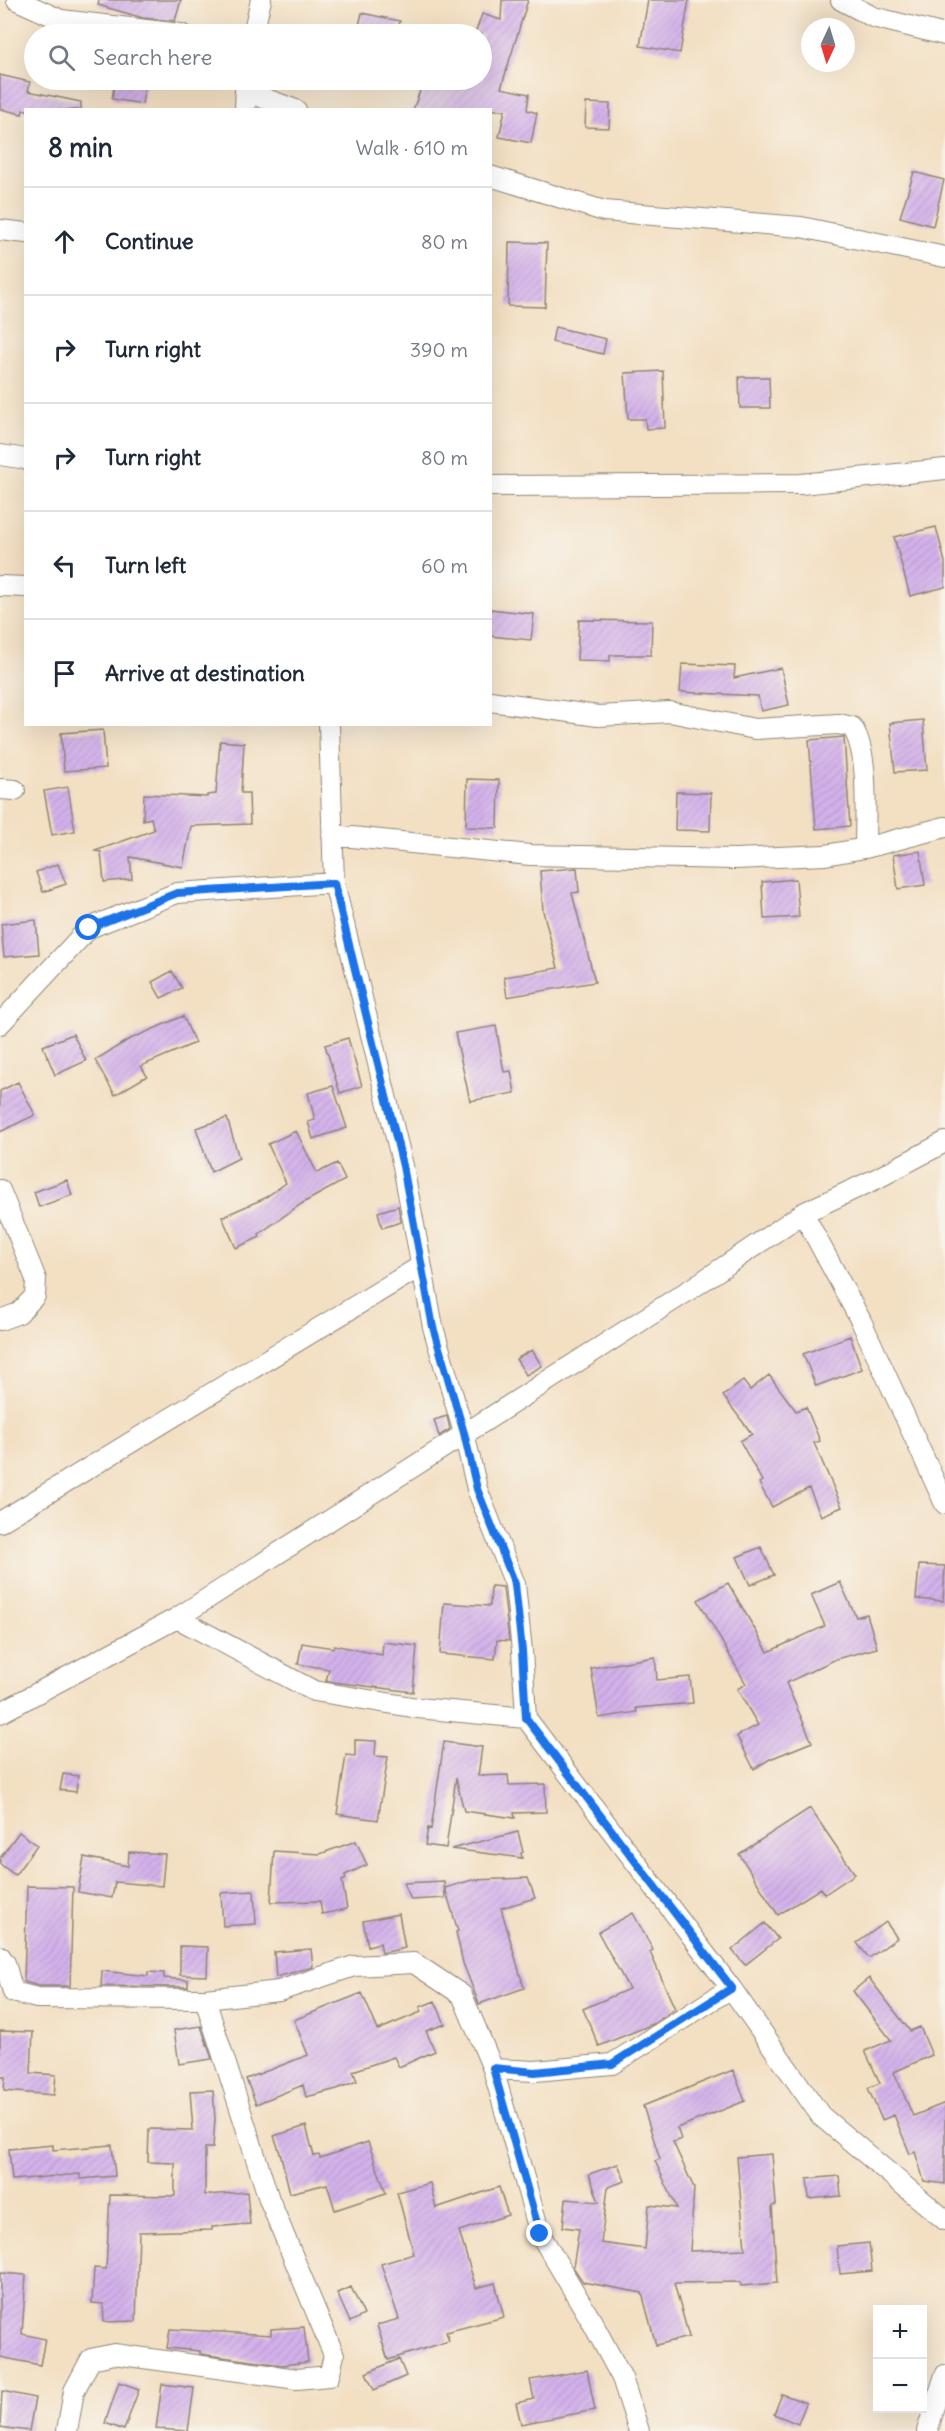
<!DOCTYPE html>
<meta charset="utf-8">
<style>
:root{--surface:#fff;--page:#f2f2f3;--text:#1f2937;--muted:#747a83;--line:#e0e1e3}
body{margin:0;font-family:Delius,sans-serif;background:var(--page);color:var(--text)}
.controls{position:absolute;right:18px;bottom:18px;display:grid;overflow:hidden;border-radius:0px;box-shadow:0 6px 24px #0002}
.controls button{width:54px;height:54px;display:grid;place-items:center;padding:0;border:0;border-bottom:2px solid var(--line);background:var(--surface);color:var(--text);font:30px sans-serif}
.compass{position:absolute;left:801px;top:18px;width:54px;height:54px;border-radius:50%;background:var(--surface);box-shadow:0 6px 24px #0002;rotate:184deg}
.stop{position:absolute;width:18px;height:18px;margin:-14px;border:4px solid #1a73e8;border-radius:50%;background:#fff}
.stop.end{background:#1a73e8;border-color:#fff;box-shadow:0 2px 6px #0008}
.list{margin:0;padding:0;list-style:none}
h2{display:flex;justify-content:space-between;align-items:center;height:78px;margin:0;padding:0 24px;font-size:26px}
h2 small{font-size:20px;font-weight:400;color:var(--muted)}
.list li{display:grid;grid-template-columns:39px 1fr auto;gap:18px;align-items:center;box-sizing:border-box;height:108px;padding:0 24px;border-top:2px solid var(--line)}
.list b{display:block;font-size:22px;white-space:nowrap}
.list em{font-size:20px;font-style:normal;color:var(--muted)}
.icon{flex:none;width:33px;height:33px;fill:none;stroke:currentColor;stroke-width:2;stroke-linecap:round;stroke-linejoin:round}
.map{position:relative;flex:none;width:945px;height:2431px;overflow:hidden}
.search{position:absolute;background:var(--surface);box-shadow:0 6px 24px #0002;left:24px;top:24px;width:468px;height:66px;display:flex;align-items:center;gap:15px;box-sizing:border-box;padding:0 21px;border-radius:33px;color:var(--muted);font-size:22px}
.panel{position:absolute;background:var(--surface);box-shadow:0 6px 24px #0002;left:24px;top:108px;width:468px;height:618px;border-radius:0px}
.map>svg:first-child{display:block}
</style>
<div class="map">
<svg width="945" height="2431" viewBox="0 0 945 2431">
<defs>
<pattern id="building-hatch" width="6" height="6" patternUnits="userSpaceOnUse" patternTransform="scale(1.5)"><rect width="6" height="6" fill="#d4b1eb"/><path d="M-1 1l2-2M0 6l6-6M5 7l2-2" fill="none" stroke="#b698ca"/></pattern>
</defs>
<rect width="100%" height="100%" fill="#f7f3e8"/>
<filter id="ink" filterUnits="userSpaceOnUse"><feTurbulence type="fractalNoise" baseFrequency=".0167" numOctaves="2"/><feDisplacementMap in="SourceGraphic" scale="12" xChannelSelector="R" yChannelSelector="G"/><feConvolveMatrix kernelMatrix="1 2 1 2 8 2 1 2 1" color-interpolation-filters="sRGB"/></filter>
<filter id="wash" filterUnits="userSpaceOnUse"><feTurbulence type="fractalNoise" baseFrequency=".008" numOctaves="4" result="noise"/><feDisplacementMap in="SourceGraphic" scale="24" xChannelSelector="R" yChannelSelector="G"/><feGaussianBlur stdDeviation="1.35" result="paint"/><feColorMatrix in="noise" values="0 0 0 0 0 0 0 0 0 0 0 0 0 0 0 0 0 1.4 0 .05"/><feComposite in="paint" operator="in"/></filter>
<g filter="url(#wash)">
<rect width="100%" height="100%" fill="#f3dfc2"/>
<g id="blocks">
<path fill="url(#building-hatch)" d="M99,0H181L175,21L143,18L98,5Z
M502,0H528L501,88L529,94L527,110L537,113L531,143L499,137L505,110H413L424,80H482V34H475L482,14L501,20Z
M648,0H689L680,53L640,46Z
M362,13L400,21L397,34H357Z
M0,75L30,82L28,91L81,102V110H23L22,114L0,109Z
M115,80H146L142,104L112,99Z
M586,103L610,104L609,128L585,127Z
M914,172L944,180L933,226L900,217Z
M509,242L547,243L545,307L508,306Z
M555,327L606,339L603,354L552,342Z
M663,371L665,428L646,429L645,419H628L625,373Z
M739,377H769L770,408H740Z
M936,527L945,562V587L910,596L894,537Z
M490,609L534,614L531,640L490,636Z
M579,620L652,621L651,655H610V661L577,660Z
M682,664L735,666L734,678L781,668L789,705L761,711L758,696L680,692Z
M923,720L927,770L895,772L890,723Z
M103,730L106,768L64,771L61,733Z
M844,737L850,826L816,829L809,740Z
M220,741L244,743L241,793H249L250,824L191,826L183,867L130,857L132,879L104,882L101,852L95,851L154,830L151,818L143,820L144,794L207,797V795L216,794Z
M467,779L499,780L498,828L466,827Z
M68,787L75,831L52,835L44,791Z
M676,792L711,793L710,831L675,830Z
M920,851L925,885L898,889L893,855Z
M58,864L66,884L43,892L36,872Z
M577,868L579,892L572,893L595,982L507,997L504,977L558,968L543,911L540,871Z
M796,879L799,917L764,919L762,882Z
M36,920L39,954L4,957L1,924Z
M172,971L182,988L161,998L152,982Z
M183,1016L195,1043L141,1066L147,1076L115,1095L95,1060L128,1040Z
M496,1026L504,1072L511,1071L515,1093L470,1101L455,1033Z
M73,1034L86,1061L55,1075L43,1046Z
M348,1038L362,1086L340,1093L325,1045Z
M18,1082L35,1115L0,1132V1091Z
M333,1086L347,1128L313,1139L308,1122L315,1120L308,1093Z
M227,1118L239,1158L211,1172L196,1128Z
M296,1131L317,1173L337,1163L345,1180L301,1204L259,1234L260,1237L236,1248L222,1217L263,1199L286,1183L268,1144Z
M67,1180L72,1195L39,1207L34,1192Z
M398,1206L401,1222L382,1228L378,1212Z
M850,1336L862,1369L816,1386L803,1354Z
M532,1350L542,1366L526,1375L516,1359Z
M769,1375L796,1411L806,1407L820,1441L814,1443L842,1507L821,1516L809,1488L772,1507L759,1483L762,1481L740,1441L752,1434L723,1396L743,1381L750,1390Z
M447,1416L450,1429L439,1436L434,1420Z
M761,1547L774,1575L750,1585L737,1557Z
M919,1565L945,1566L943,1601L916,1599Z
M840,1582L856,1617L867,1614L877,1648L836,1659L786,1683L812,1742L770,1759L754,1769L737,1736L758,1725L737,1689L746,1684L698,1600L728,1583L768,1652L825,1626L811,1595Z
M491,1586L503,1587L509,1641L497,1640L495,1659L440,1654L444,1603L490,1606Z
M383,1642L417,1646L413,1692L326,1681L329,1669L298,1664L302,1643L333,1648L334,1645L382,1655Z
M655,1657L657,1680L690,1677L693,1703L636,1708L637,1712L599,1718L591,1668Z
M355,1740L376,1741L375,1756L388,1757L378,1820L337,1814L346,1755L355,1756Z
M444,1742L482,1747L478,1776L508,1775L509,1785L545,1784L546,1812L514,1813L515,1818L464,1811L456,1778L446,1848L425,1845L428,1828L431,1829Z
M63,1774L78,1776L76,1792L60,1790Z
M810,1808L855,1874L825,1894L821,1888L778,1915L739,1854Z
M19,1832L37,1845L15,1875L0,1864V1858Z
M518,1832L523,1852L521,1853L522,1858L451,1849Z
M356,1841L367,1865L345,1875L346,1879L342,1881L347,1909L322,1914L320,1901L271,1902L274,1851L320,1854Z
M129,1852L165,1854L162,1886L115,1882L112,1898L78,1892L84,1857L128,1866Z
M528,1878L535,1898L501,1908L524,1988L479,2004L463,1963L456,1932L458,1931L445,1888L472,1880Z
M444,1881L445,1898L411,1900L404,1883Z
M27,1886L73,1887L70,1986H39L24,1982Z
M254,1891L256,1924L223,1926L221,1893Z
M633,1913L653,1950L650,1952L675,2009L653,2024L599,2046L583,2009L629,1989L598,1932Z
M399,1914L405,1948L382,1953L380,1943L368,1946L363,1921Z
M886,1922L897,1938L869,1958L857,1943Z
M765,1923L778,1939L745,1965L732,1950Z
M180,1946L208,1947L207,1976L180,1975Z
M311,1949L313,1967L276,1977L274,1952Z
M102,1971L148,1976V1972L164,1973V1978L188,1980V1987L101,1986Z
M869,1978L910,2031L920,2027L932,2055L894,2072L913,2116L945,2103V2184L924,2181L915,2152L910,2154L894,2115L882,2120L868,2088L880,2083L865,2051L891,2040L853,1991Z
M362,1993L378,2030L421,2012L420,2007L435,2001L445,2024L426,2031L435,2051L399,2067L394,2057L353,2071L357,2081L337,2089L306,2097L303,2085L256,2104L246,2079L308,2055L294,2020Z
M201,2026L212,2059L179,2064L174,2030Z
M0,2031L33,2032L31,2073L56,2075L54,2095L4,2091L5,2077H0Z
M733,2070L745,2101L677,2128L681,2139L673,2142L694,2188L690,2251L745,2249L737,2157L772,2154L776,2205L772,2206L777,2283L741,2286L740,2282L674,2283L689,2337L656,2345L642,2293L583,2282L573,2267L579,2229L563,2227L566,2199L599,2202L589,2174L618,2164L625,2181L608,2187L601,2243L645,2249L649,2205L677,2208L655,2161L660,2159L643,2106Z
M213,2090L215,2119L213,2148H205V2195L247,2192L250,2224L212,2227V2230L139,2232L136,2321L104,2322L103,2304L92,2303L94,2268L106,2269L110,2195L175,2196V2163L148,2162L149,2129L193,2130L190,2091Z
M306,2126L314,2156L319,2155L320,2158L368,2142L386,2193L335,2210L327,2184L290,2193L281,2156L274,2136Z
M53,2145V2150L112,2145L115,2176L80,2179V2174L12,2180L9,2149Z
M839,2176L841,2196L809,2199L807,2179Z
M430,2183L436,2208L499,2187L508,2215L459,2231L476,2288L495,2283L504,2317L446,2332L449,2341L388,2360L377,2325L399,2319L381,2264L414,2254L397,2192Z
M869,2243L872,2271L840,2274L837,2246Z
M0,2273L26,2275L22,2334L45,2339L40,2365L0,2357Z
M351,2287L364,2315L350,2322L337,2293Z
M304,2327L308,2362L282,2365L200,2354V2351L167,2348L170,2329L271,2335V2329Z
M399,2359L406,2376L374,2390L366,2373Z
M587,2370L595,2410L521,2424L516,2403L534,2399L530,2380Z
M119,2382L139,2389L124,2430L105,2423Z
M162,2384L194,2388L188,2431L156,2429Z
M2,2391L35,2398L29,2431L0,2427Z
M782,2394L806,2403L798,2424L774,2414Z"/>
</g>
</g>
<g filter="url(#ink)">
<use href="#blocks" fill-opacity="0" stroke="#8f8576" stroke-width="1.5"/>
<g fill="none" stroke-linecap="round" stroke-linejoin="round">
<defs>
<path id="minor" d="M17,0L61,20L181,34
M841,0L873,17L945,35
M253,34L261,0
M245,91L296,110
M245,110L246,80
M490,176L604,211L801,227L945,257
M0,230L26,233
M0,455L26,459
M490,486L801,484L945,469
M0,586L26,587
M490,701L598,716L670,712L755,729L839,724L852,727C870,753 865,815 865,848
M329,724L334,883L403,1166L433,1327L464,1433L477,1489L515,1584L522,1651L526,1718L731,1988L821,2116L945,2220
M0,789L15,790
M332,835L530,855L735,859L825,855L865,848L945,827
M0,1024L89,928L177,893L334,883
M0,1190L36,1279L35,1296L19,1313L0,1320
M803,1213L861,1321L945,1504
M0,1522L421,1266
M177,1618L314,1691L418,1708L526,1718
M0,1713L177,1618L694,1287L803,1213L878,1178L945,1142
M0,1956L5,1963L13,1992L37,1998L205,1999L279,1991L354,1966L414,1963L462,1995L493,2069L535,2071L612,2064L731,1988
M493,2069L540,2234L591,2320L622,2378L639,2431
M67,2431L74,2391L91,2359L114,2354L297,2379L329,2376L334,2355L269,2199L205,1999
M927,2431L945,2375"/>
</defs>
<use href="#minor" stroke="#8f8576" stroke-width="22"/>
<use href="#minor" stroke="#fff" stroke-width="20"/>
</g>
</g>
<g fill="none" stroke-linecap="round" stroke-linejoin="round" filter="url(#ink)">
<path stroke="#1a73e8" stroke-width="8" d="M89,928L177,893L334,883L403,1166L433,1327L464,1433L477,1489L515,1584L522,1651L526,1718L732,1988L612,2064L535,2072L493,2068L540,2234"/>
</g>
</svg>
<div class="controls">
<button>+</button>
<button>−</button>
</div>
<svg class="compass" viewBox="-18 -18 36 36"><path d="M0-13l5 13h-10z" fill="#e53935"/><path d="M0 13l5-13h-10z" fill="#747a83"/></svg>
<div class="stop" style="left:89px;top:928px"></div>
<div class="stop end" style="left:540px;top:2234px"></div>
<div class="search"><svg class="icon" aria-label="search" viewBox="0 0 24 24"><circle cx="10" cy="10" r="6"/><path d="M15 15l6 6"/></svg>Search here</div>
<section class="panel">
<h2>8 min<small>Walk · 610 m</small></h2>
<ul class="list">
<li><svg class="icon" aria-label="ahead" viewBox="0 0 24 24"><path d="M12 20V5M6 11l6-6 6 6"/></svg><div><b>Continue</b></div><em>80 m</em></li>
<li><svg class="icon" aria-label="right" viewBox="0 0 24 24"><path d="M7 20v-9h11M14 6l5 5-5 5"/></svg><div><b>Turn right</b></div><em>390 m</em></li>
<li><svg class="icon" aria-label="right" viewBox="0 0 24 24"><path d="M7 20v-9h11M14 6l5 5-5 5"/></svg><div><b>Turn right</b></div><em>80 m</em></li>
<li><svg class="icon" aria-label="left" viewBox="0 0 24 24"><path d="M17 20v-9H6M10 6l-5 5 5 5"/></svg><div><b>Turn left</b></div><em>60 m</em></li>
<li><svg class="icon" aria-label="arrive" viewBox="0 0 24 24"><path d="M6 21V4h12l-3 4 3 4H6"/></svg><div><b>Arrive at destination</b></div></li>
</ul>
</section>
</div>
